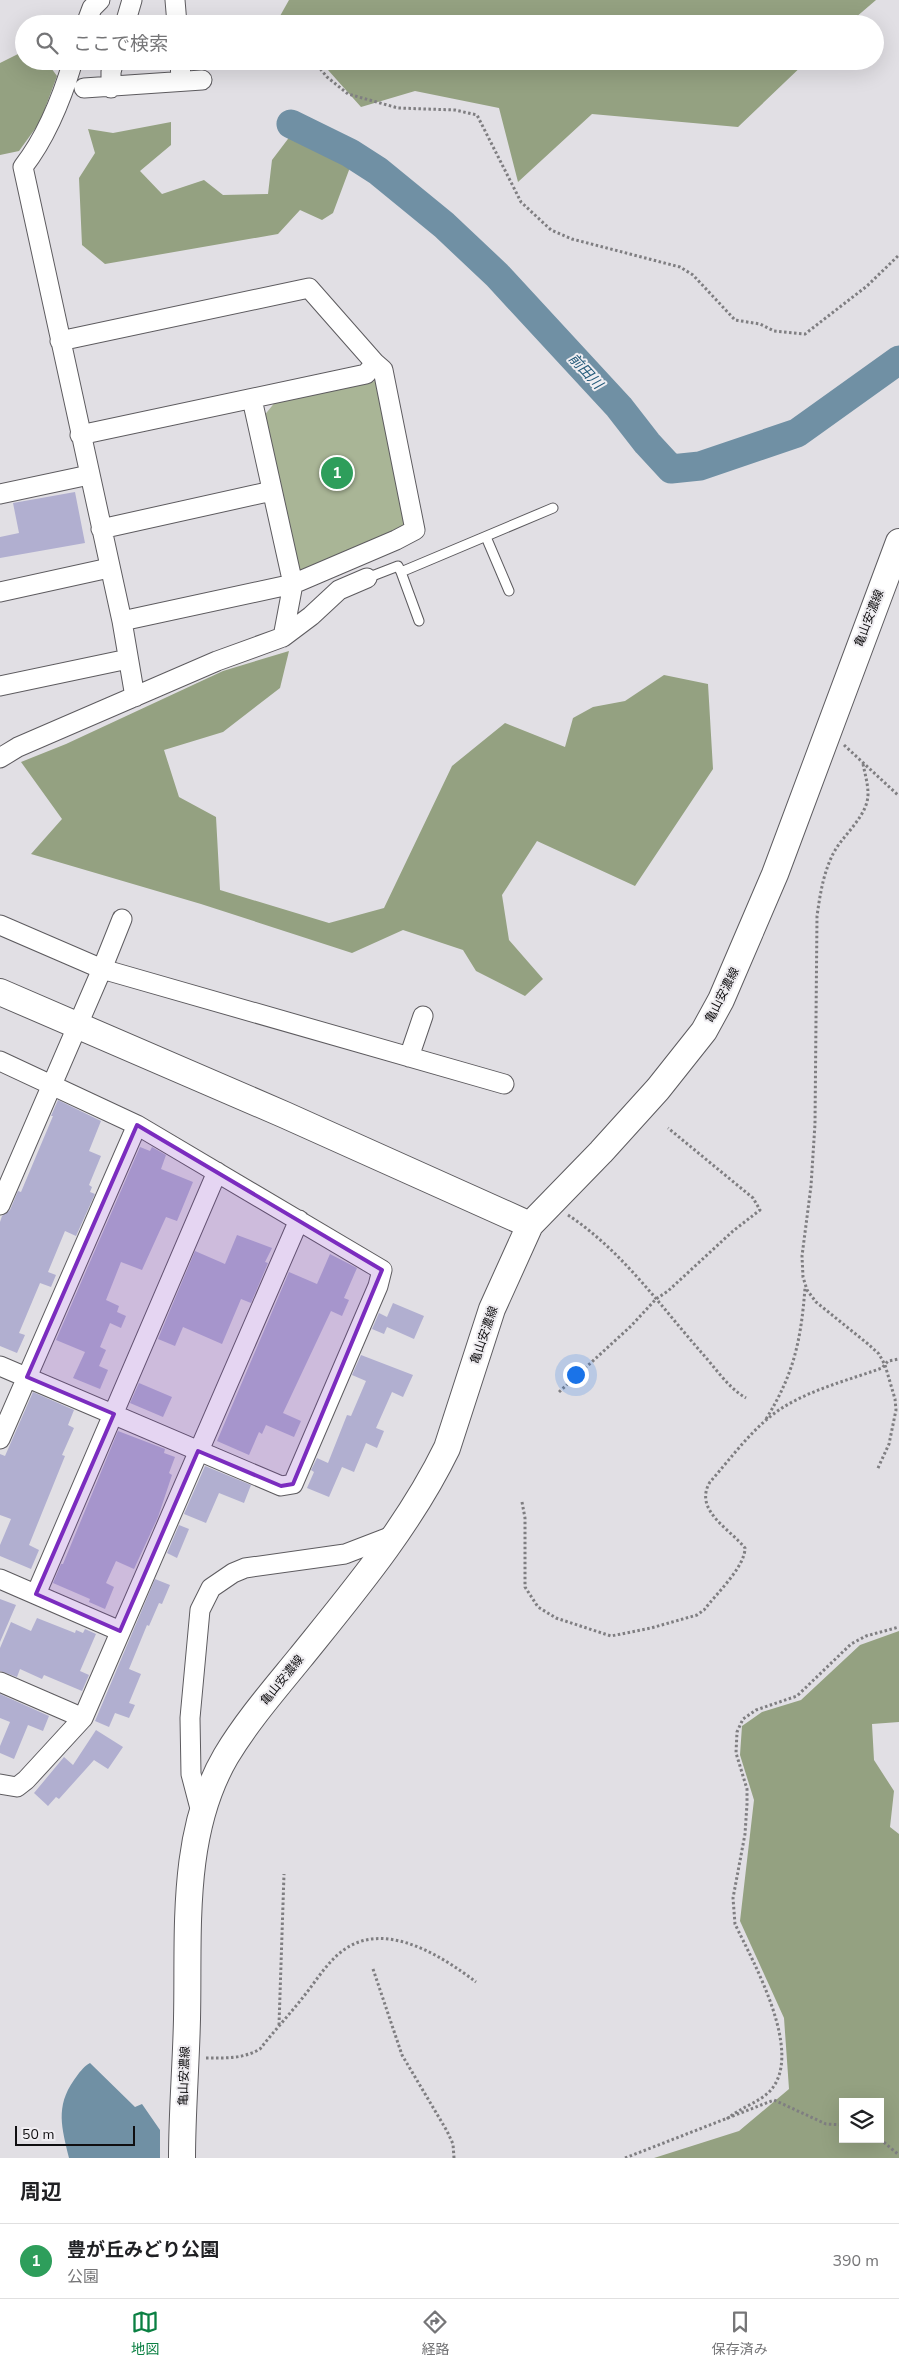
<!DOCTYPE html>
<html lang="ja">
<meta charset="utf-8">
<style>
:root{--surface:#fff;--page:#f6f6f6;--text:#202124;--muted:#757577;--line:#e0e0e0;--accent:#0b8043}
body{margin:0;font-family:"Nunito Sans","Noto Sans JP",sans-serif;background:var(--page);color:var(--text)}
.controls{position:absolute;right:15px;bottom:15px;display:grid;overflow:hidden;border-radius:0px;box-shadow:0 5px 20px #0002}
.controls button{width:45px;height:45px;display:grid;place-items:center;padding:0;border:0;border-bottom:1px solid var(--line);background:var(--surface);color:var(--text);font:25px sans-serif}
.scale{position:absolute;left:15px;bottom:12px;width:120px;box-sizing:border-box;padding-left:5px;border:2px solid #100f11;border-top:0;font-size:14px;line-height:18px;white-space:nowrap;color:#100f11;-webkit-text-stroke:4px #efedf1;paint-order:stroke}
.you{position:absolute;left:575px;top:1374px;width:18px;height:18px;margin:-12px;border:4px solid #fff;border-radius:50%;background:#1a73e8;box-shadow:0 0 0 8px #1a73e833}
.badge{display:grid;place-items:center;width:32px;height:32px;border-radius:50%;background:var(--accent);color:#fff;font-size:16px;font-weight:700}
.pin{position:absolute;translate:-50% -50%;border:2px solid #fff;box-shadow:0 1px 5px #0006}
.list{margin:0;padding:0;list-style:none}
h2{display:flex;justify-content:space-between;align-items:center;height:65px;margin:0;padding:0 20px;font-size:21px}
h2 small{font-size:16px;font-weight:400;color:var(--muted)}
.list li{display:grid;grid-template-columns:32px 1fr auto;gap:15px;align-items:center;box-sizing:border-box;height:75px;padding:0 20px;border-top:1px solid var(--line)}
.list b{display:block;font-size:19px;white-space:nowrap}
.list p{margin:0;font-size:16px;white-space:nowrap;color:var(--muted)}
.list em{font-size:16px;font-style:normal;color:var(--muted)}
.icon{flex:none;width:28px;height:28px;fill:none;stroke:currentColor;stroke-width:2;stroke-linecap:round;stroke-linejoin:round}
.map{position:relative;flex:none;width:899px;height:2158px;overflow:hidden}
.search{position:absolute;background:var(--surface);box-shadow:0 5px 20px #0002;left:15px;right:15px;top:15px;height:55px;display:flex;align-items:center;gap:12px;box-sizing:border-box;padding:0 18px;border-radius:28px;color:var(--muted);font-size:19px}
.sheet{height:140px;background:var(--surface)}
nav{display:flex;justify-content:space-around;align-items:center;box-sizing:border-box;height:70px;border-top:1px solid var(--line);background:var(--surface);font-size:14px;color:var(--muted)}
nav a{display:grid;justify-items:center;gap:2px}
nav .on{color:var(--accent)}
.map>svg:first-child{display:block}
</style>
<div class="map">
<svg width="899" height="2158" viewBox="0 0 899 2158">
<rect width="100%" height="100%" fill="#e1dfe4"/>
<path fill="#a9b596" d="M380,380L408,528L298,577L263,417L276,401Z"/>
<path fill="#94a181" fill-rule="evenodd" d="M289,0H876L848,24H287L280,16Z
M24,51V61H46L57,76L40,122L19,151L0,155V63Z
M320,61H807L738,127L592,114L518,182L499,108L415,91L361,107Z
M171,122V145L140,171L162,194L204,180L223,195L268,194L272,160L294,131L352,162L333,213L322,220L300,210L278,234L105,264L82,245L79,178L95,153L88,129L113,133Z
M289,651L280,688L223,732L164,750L179,797L216,817L220,890L329,923L384,908L452,766L505,723L565,747L573,718L593,707L625,701L664,675L708,684L713,769L635,886L537,841L502,895L509,940L543,979L525,996L476,971L463,950L403,930L352,953L201,904L31,854L62,819L21,762L66,744L223,671Z
M899,1631V1722L872,1724L874,1760L894,1791L890,1827L899,1834V2158H654L739,2131L789,2089L784,2018L740,1921L754,1800L740,1755L742,1726L762,1712L801,1700L860,1645ZM843,2102H880V2139H843Z"/>
<path fill="#7090a4" d="M90,2063L135,2107L142,2104L160,2130V2158H69C62,2128 55,2107 74,2080C79,2073 83,2067 90,2063Z"/>
<g fill="none" stroke-linecap="round" stroke-linejoin="round">
<path stroke="#7090a4" stroke-width="29" d="M291,124L350,153L378,171L444,225L497,275L619,407L647,443L671,469L700,466L797,433L899,360"/>
</g>
<path fill="#b1afd0" d="M75,492L85,543L0,558V537L19,533L13,503Z
M58,1100L101,1121L89,1151L101,1156L89,1185L92,1187L90,1192L95,1194L76,1236L65,1231L48,1272L56,1275L51,1287L40,1283L19,1333L25,1335L17,1353L0,1346V1222L2,1216L10,1210L18,1191L21,1192L53,1116H51Z
M140,1147L150,1151L152,1147L166,1155L161,1169L193,1182L177,1221L166,1217L142,1270L121,1262L106,1300L119,1306L117,1312L126,1316L121,1328L110,1323L100,1347L106,1350L99,1366L108,1370L100,1389L73,1378L85,1352L56,1340Z
M237,1235L272,1248L265,1262L268,1263L251,1303L241,1299L222,1344L183,1327L175,1346L158,1339L195,1251L225,1264Z
M330,1254L357,1268L344,1298L349,1300L342,1316L331,1311L283,1413L301,1421L294,1437L266,1425L262,1434L259,1432L249,1455L217,1441L289,1272L317,1284Z
M393,1303L424,1316L414,1339L387,1327L384,1334L372,1329L379,1313L387,1317Z
M361,1355L413,1375L403,1397L392,1392L376,1428L384,1431L377,1448L366,1443L354,1472L342,1467L329,1497L307,1488L314,1472L311,1470L317,1458L328,1463L347,1415L351,1416L366,1381L352,1375Z
M139,1383L172,1397L163,1417L130,1403Z
M33,1392L74,1410L68,1425L74,1428L62,1455L65,1456L29,1545L39,1550L31,1569L0,1556V1545L11,1519L0,1515V1454L5,1456Z
M118,1431L165,1449L164,1453L175,1457L169,1473L172,1475L158,1517L134,1569L116,1561L106,1583L114,1587L105,1609L89,1602L90,1599L53,1583L61,1564H63Z
M205,1466L251,1485L244,1503L219,1493L206,1523L184,1514Z
M179,1525L189,1529L177,1558L167,1553Z
M155,1579L170,1585L162,1604L159,1603L149,1626L147,1625L129,1669L141,1674L129,1703L135,1705L129,1718L115,1713L109,1727L95,1721Z
M0,1599L16,1605L0,1642Z
M37,1618L75,1633L76,1630L83,1633L85,1629L96,1634L80,1671L89,1675L82,1691L44,1675L42,1679L20,1669L17,1677L0,1671V1648L11,1622L31,1631Z
M0,1694L49,1716L43,1731L28,1725L14,1759L0,1753V1746L10,1722L0,1718Z
M96,1730L123,1747L108,1769L94,1760L59,1799L56,1797L48,1806L34,1793L64,1757L73,1765Z"/>
<g fill="none" stroke-linecap="round" stroke-linejoin="round">
<defs>
<path id="lane" d="M486,537L509,591
M401,572L419,621
M367,578L398,566L401,572L553,508"/>
<path id="street" d="M175,0L177,24
M86,24L92,8L100,0
M125,24L132,0
M73,61C62,98 47,136 23,167L122,621L135,697
M180,61L181,81
M84,88L202,80
M111,88V72L114,61
M60,341L309,288L375,363L366,374L80,435
M252,399L293,584L283,637
M0,494L89,475
M101,529L272,491
M0,592L109,568
M122,621L293,584L396,540L415,530L383,370L375,363
M0,686L128,659
M0,758L18,747L217,661L283,637L311,616L339,590L367,578
M122,919L102,969L504,1084
M0,925L102,969L0,1205
M409,1057L423,1016
M0,1061L137,1125L382,1270L378,1286L293,1484L281,1486L0,1366
M0,1439L137,1125
M0,1579L120,1631
M36,1594L217,1172
M0,1682L83,1718
M0,1784L17,1787L26,1780L83,1718L299,1220
M202,1816L191,1774L190,1718L200,1610L211,1588L233,1573L245,1568L345,1554L397,1534"/>
<path id="secondary" d="M0,992L285,1115L530,1225
M182,2158C182,2112 186,2066 187,2019C189,1933 180,1834 226,1756C247,1721 274,1690 300,1658C354,1591 409,1526 447,1448L492,1309L530,1225L601,1152L658,1089L704,1031L721,1000L775,874L899,542"/>
</defs>
<use href="#lane" stroke="#5d5b5f" stroke-width="11"/>
<use href="#street" stroke="#5d5b5f" stroke-width="21"/>
<use href="#secondary" stroke="#5d5b5f" stroke-width="28"/>
<path stroke="#7f7e81" stroke-width="3" stroke-dasharray="2.5 2.5" stroke-linecap="butt" d="M314,61L327,77L348,94L398,108L455,110L477,115L521,202L551,230L572,239L680,267L693,275L735,320L760,324L774,331L805,334L867,286L899,255
M844,745L899,796
M863,764C865,774 868,784 868,794C868,817 841,836 832,856C823,875 820,895 817,916L815,1124L811,1186L802,1256L803,1277L807,1290L816,1302L868,1344L879,1354L885,1365L895,1399L896,1410L889,1444L878,1468
M568,1215C621,1250 659,1304 701,1352C714,1366 728,1388 746,1398
M559,1392L631,1326L656,1299L668,1291L733,1231L760,1210L753,1198L668,1128
M766,1419C794,1374 801,1340 805,1288
M522,1502L525,1518V1587L538,1607L556,1618L611,1636L651,1628L697,1615L704,1610C716,1594 745,1567 745,1548C730,1529 693,1510 710,1482C732,1457 754,1426 782,1408C812,1389 849,1380 882,1368L888,1361L899,1359
M373,1969L402,2055L447,2131L453,2144L454,2158
M279,2025L284,1874
M206,2058C225,2058 243,2059 260,2049C274,2031 290,2014 304,1996C316,1981 326,1964 341,1952C383,1918 442,1956 476,1982
M727,2119C739,2108 758,2103 769,2092C806,2055 753,1962 735,1924L733,1898L745,1834L747,1804V1789L736,1753L737,1732L743,1719L756,1710L797,1696L851,1644L866,1636L899,1627
M880,2139L899,2155
M625,2158L774,2100L826,2124L843,2125"/>
<use href="#lane" stroke="#fff" stroke-width="9"/>
<use href="#street" stroke="#fff" stroke-width="19"/>
<use href="#secondary" stroke="#fff" stroke-width="26"/>
</g>
<path fill="#7b2cbf" fill-opacity="0.2" stroke="#7b2cbf" stroke-width="4" stroke-linejoin="round" d="M137,1125L382,1270L293,1484L281,1486L198,1451L120,1631L36,1594L114,1414L27,1377Z"/>
<g text-anchor="middle" stroke-width="4" stroke-linejoin="round" paint-order="stroke">
<g font-size="12" fill="#100f11" stroke="#efedf1">
<text transform="translate(869 618) rotate(-69)" y="4">亀山安濃線</text>
<text transform="translate(722 995) rotate(-63)" y="4">亀山安濃線</text>
<text transform="translate(484 1335) rotate(-71)" y="4">亀山安濃線</text>
<text transform="translate(282 1680) rotate(-51)" y="4">亀山安濃線</text>
<text transform="translate(184 2076) rotate(-88)" y="4">亀山安濃線</text>
</g>
<g font-size="14" font-style="italic" fill="#235a79" stroke="#efedf1">
<text transform="translate(586 371) rotate(47)" y="5">前田川</text>
</g>
</g>
</svg>
<div class="controls">
<button><svg class="icon" aria-label="layers" viewBox="0 0 24 24"><path d="M12 4l9 5-9 5-9-5zM3 14l9 5 9-5"/></svg></button>
</div>
<div class="scale">50 m</div>
<div class="you"></div>
<div class="pin badge" style="left:337px;top:473px;background:#2e9e5b">1</div>
<div class="search"><svg class="icon" aria-label="search" viewBox="0 0 24 24"><circle cx="10" cy="10" r="6"/><path d="M15 15l6 6"/></svg>ここで検索</div>
</div>
<section class="sheet">
<h2>周辺<small></small></h2>
<ul class="list">
<li><span class="badge" style="background:#2e9e5b">1</span><div><b>豊が丘みどり公園</b><p>公園</p></div><em>390 m</em></li>
</ul>
</section>
<nav>
<a class="on"><svg class="icon" aria-label="map" viewBox="0 0 24 24"><path d="M3 6l6-2 6 2 6-2v14l-6 2-6-2-6 2zM9 4v14M15 6v14"/></svg>地図</a>
<a><svg class="icon" aria-label="directions" viewBox="0 0 24 24"><path d="M12 3l9 9-9 9-9-9zM9 14v-3h6M13 9l2 2-2 2"/></svg>経路</a>
<a><svg class="icon" aria-label="saved" viewBox="0 0 24 24"><path d="M7 4h10v16l-5-4-5 4z"/></svg>保存済み</a>
</nav>
